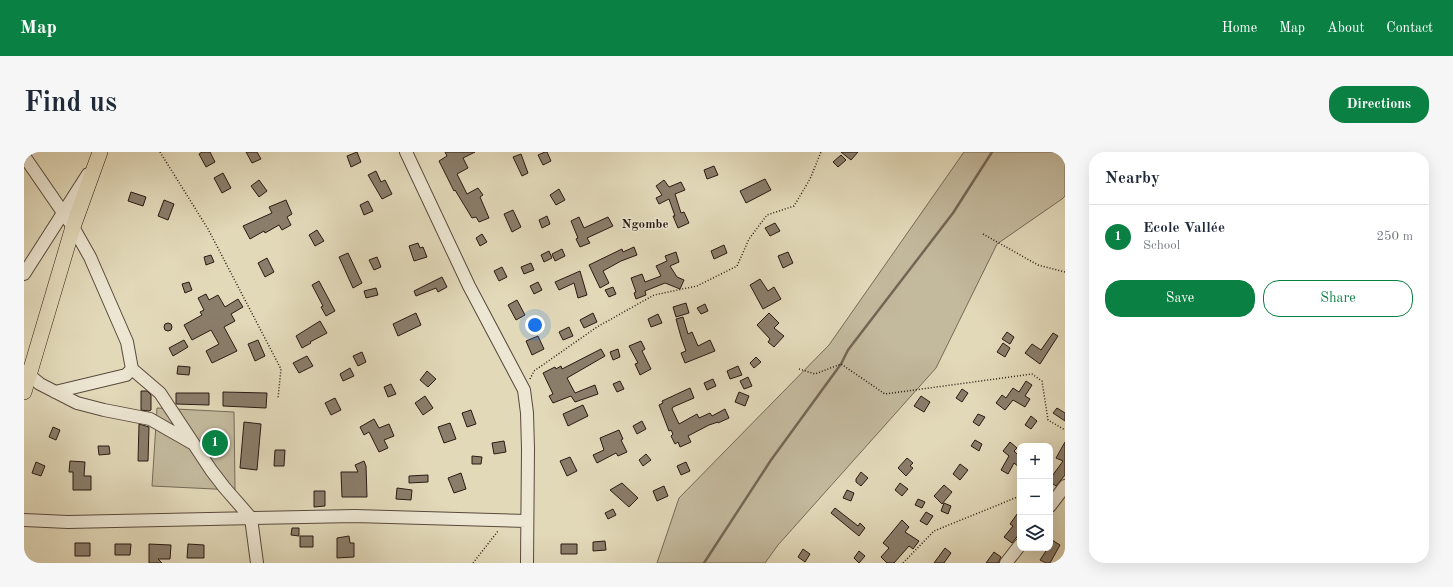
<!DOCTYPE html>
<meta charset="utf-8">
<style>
:root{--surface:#fff;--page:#f6f6f7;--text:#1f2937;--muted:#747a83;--line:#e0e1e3;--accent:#0b8043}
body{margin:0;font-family:"Old Standard TT",serif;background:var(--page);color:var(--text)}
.controls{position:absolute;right:12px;bottom:12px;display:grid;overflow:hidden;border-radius:8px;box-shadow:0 4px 16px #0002}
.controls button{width:36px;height:36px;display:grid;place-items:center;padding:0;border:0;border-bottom:1px solid var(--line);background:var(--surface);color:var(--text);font:20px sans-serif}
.you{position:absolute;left:511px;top:173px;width:14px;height:14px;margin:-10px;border:3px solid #fff;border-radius:50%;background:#1a73e8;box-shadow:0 0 0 6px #1a73e833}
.badge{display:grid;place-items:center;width:26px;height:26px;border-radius:50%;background:var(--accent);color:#fff;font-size:13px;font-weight:700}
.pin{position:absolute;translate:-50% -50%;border:2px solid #fff;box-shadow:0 1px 4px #0006}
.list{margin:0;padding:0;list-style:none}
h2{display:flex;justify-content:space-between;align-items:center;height:52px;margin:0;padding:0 16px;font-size:17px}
h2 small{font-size:13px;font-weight:400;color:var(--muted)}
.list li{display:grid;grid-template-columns:26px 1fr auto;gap:12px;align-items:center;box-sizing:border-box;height:64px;padding:0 16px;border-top:1px solid var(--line)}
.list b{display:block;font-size:15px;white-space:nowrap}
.list p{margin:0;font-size:13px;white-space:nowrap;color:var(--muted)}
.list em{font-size:13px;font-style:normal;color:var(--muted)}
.actions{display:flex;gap:8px;padding:12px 16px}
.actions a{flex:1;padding:9px 0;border:1px solid var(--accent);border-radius:16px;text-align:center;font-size:14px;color:var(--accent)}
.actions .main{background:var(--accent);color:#fff}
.icon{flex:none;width:22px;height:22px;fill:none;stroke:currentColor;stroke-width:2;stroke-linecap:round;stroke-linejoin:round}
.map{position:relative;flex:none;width:1041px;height:411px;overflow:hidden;border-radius:16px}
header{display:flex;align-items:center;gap:24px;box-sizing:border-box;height:56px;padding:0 20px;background:var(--accent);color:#fff}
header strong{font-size:19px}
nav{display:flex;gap:22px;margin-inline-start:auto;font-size:14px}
.intro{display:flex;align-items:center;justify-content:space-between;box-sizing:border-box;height:96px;padding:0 24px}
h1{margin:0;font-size:28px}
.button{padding:10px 18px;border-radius:16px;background:var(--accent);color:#fff;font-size:14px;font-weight:700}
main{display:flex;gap:24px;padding:0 24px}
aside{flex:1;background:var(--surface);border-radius:16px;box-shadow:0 4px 16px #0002}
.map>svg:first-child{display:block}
</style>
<header>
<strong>Map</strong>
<nav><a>Home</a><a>Map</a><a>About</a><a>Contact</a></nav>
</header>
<div class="intro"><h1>Find us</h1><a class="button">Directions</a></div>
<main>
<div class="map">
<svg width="1041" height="411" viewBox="0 0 1041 411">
<rect width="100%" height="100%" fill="#e2d9b9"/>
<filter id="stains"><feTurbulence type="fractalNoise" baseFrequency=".005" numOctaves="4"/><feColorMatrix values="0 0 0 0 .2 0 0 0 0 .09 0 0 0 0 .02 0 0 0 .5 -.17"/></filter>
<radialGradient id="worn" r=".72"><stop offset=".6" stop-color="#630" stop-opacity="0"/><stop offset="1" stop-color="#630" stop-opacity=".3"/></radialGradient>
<path fill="#c3b99d" stroke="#776a58" d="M940,0H1041V44L1038,47L973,92L912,216L754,393L741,411H633L655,346L805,193Z
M133,256L210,260L211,338L128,334Z"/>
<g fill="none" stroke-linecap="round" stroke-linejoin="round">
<path stroke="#746655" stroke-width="2.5" d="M680,411L747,308L817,212L824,198L929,61L968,0"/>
</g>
<path fill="#8a7d6a" stroke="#2b1a14" d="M178,0H186L191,10L182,15L175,2Z
M222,0H233L237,7L228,11Z
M333,0L337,10L327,15L323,4Z
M421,0H451L439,6L444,16L433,22L443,42L454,36L459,43L456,45L465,66L455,70L452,65L448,66L431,38L430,39L415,9L423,4Z
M521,0H523L527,9L519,13L514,3Z
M817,0H834L827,8Z
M497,2L504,21L498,24L489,5Z
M817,3L822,8L814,15L809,10Z
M690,14L694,23L683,27L680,18Z
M352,19L357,30L361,28L368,42L358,47L344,23Z
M199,21L207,36L198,41L190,26Z
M741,27L747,38L722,51L716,39Z
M235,28L243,39L235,45L227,34Z
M640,28L645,35L657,30L661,38L651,42L657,61L660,60L665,71L654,76L649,64H651L645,47L635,52L632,46L638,43L632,34Z
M535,37L541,48L532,53L526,43Z
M107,40L122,45L119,54L104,49Z
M140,48L150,52L144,68L134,64Z
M262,48L268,62L263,65L267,73L258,78L255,73L241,81L240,79L226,87L219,74L248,61L245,55Z
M344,49L349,59L340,63L336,53Z
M489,58L497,75L488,80L480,62Z
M523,64L526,72L518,76L515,68Z
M555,65L560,76L584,65L589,74L563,86L566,91L556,95L552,87L554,86L547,69Z
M751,71L756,79L746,84L741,76Z
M293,78L300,89L291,94L285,83Z
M458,82L463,90L456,94L452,86Z
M394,91L396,96L399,95L403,105L390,109L385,94Z
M700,93L703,101L690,107L687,99Z
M610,95L613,103L597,109L579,119L585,131L576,136L565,113L598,97L599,100Z
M538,97L541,104L531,109L528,102Z
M525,99L528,106L520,110L517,103Z
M652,100L655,110L646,114L653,125L660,128L656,137L641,131L621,139L622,143L612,147L610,141L612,140L607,126L618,122L621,130L637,124L632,114L643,109L641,104Z
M764,100L769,111L759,116L754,104Z
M324,101L338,131L329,136L315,105Z
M187,103L190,110L182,113L180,105Z
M353,105L357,115L350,118L345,108Z
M243,106L250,120L241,125L234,111Z
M507,111L510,118L500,122L497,115Z
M478,115L483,125L475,129L470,119Z
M556,119L563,143L554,146L550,131L535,138L531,130Z
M418,125L423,135L414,140L412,136L392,144L390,139Z
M736,127L744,139L750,135L757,147L739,157L726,133Z
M295,129L311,159L302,164L297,155L299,154L288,133Z
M165,130L168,138L161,141L158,132Z
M514,130L518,138L510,142L506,134Z
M589,135L592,142L585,145L581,138Z
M352,136L354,143L342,146L340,139Z
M182,142L185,148L194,143L201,155L214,147L219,155L207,162L211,169L200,175L213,199L188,211L182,199L195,192L187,178L168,188L160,173L178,163L176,160L180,158L174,146Z
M493,148L501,163L492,168L484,153Z
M662,151L665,161L652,165L649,155Z
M681,152L684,159L677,162L673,156Z
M392,161L397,173L374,184L369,172Z
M569,161L573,170L560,176L556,168Z
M745,161L755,171L750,176L760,184L750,195L744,190L746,187L733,173Z
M634,162L638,171L627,175L624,167Z
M659,165L664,182L668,180L674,194L686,188L691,199L661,211L657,201L662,199L657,185L652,167Z
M296,169L303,181L286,190L287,191L278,196L272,184Z
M140 175a4 4 0 1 1 8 0a4 4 0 1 1-8 0Z
M545,175L549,184L539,188L535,180Z
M983,180L990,185L986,192L978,187Z
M1029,181L1034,184L1016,212L1001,201L1008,192L1017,198Z
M514,184L520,197L508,203L502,189Z
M160,188L164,195L149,204L145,196Z
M234,188L241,204L231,209L224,192Z
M617,189L621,197L618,199L627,217L616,223L611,212L614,211L605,194Z
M979,191L986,196L981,205L973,200Z
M577,197L581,204L543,226L551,241L571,233L574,242L551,250L547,244L529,251L525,244L529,242L519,221L531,215L532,217L537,214L538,217Z
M594,197L596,205L589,208L586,200Z
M338,200L342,210L334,214L329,204Z
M283,204L289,214L275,221L269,211Z
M732,205L737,210L730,216L726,211Z
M154,214L166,215L165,223L153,222Z
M714,214L718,223L706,227L703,219Z
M326,216L330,224L319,229L316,222Z
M403,219L412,227L404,235L396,228Z
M724,225L728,234L720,237L716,229Z
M689,227L692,234L683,238L680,231Z
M596,229L600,237L593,240L589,232Z
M1002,229L1008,233L1001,244L1006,247L1001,255L989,248L981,258L972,251L978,243L982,246L989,236L995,240Z
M367,232L372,242L364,245L360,235Z
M666,236L670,246L649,255L648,257L655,272L673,262L675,266L686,261L688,264L701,257L705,266L694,271V270L685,273L664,284L667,290L656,295L654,290L651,292L647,284L649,282L647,278L645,279L635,253L639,251L638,249Z
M938,237L944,241L938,250L932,246Z
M117,239H123L127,243V258L125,259L117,258Z
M199,240L243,241L242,256L199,254Z
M715,240L725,244L721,254L711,250Z
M152,241H185V253L152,252Z
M401,244L409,256L399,263L391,251Z
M897,244L906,250L900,260L890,254Z
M311,246L317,258L307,263L301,251Z
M559,253L564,264L544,274L539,262Z
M1033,256L1041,261V269L1029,261Z
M447,258L452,272L443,275L438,261Z
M954,262L961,265L955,274L949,270Z
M1007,264L1013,269L1007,277L1001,273Z
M350,267L355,276L365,272L370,284L360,288L364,296L355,300L345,280L340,283L336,275Z
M618,269L622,277L613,282L609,274Z
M220,270L237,272L233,318L216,316Z
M426,271L432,287L420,291L414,275Z
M115,272L125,275L124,309H114Z
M29,275L36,278L32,288L25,285Z
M595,278L599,287L597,288L603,300L594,304L592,301L573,311L569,303L580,298L576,286Z
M951,288L958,292L955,299L947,294Z
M480,289L482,300L470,302L468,291Z
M986,290L993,296L990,299L996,305V316L990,311L984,322L977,318L985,304L979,299Z
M1041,290V323L1032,334L1026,330V327L1039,309L1032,306Z
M74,294H85L86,302L75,303Z
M251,298H261L260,314H250Z
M622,302L627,308L619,314L615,308Z
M448,304L458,305L457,312H448Z
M546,305L553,319L543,324L536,309Z
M883,306L889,311L886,314L889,316L882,324L874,316Z
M46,309L61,310L60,324H67V338H49V320H45Z
M340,309L342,314L343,345H318L317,320H334L331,313Z
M12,310L21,314L17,324L8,321Z
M662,310L666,319L657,323L653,314Z
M936,312L944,318L936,328L929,322Z
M837,320L844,326L837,334L832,330V327Z
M437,321L442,337L430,341L424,326Z
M404,323V330L385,331V324Z
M598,331L614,346L605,355L586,338Z
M876,331L884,337L878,344L871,338Z
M920,333L928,340L918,352L910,344Z
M640,334L644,344L633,349L629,339Z
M373,336L388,338L387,348L372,347Z
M823,338L830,341L827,349L819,346Z
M290,339H301V354L290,355Z
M894,347L901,350L898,356L891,353Z
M920,351L927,354L924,362L917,359Z
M811,356L834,374L836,371L841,376L835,384L807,361Z
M589,357L592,363L584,367L581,361Z
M996,358V381L988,391L980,385L989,374L986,372Z
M902,360L909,364L903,373L896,369Z
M878,368L885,375L881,380L895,389L889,397L885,394L870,411H863L857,405L865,396L859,391Z
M268,376H275V384L267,383Z
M276,384H289V395H276Z
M325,384L326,391H330V405L313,406V386Z
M1028,388L1036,393L1026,411H1022L1016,408L1024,396H1026V392Z
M581,389L582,398L569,399V390Z
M51,391H66V404H51Z
M91,392H107L106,403H91Z
M125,392L147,393L146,407H134L138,411H125Z
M164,392L180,393V406H163Z
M537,392H553V402H537Z
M921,396L927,401L920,411H910Z
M779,397L786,402L781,410L774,405Z
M835,399L841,404L835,411L830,406Z
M970,400L977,405L974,411H962Z"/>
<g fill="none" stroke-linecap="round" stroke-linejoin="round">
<defs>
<path id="minor" d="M382,0L445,134L500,238L503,261L504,297L503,411
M0,4L49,75L66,105L103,190L108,217L136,241L187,318L200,335L227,366L233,411
M0,122L64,22
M0,219L16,232L53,251L80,258L126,267L168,291
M31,240L102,223L108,217
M1026,354L1041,334
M0,368L44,370L331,364L503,369
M982,411L996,393"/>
<path id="major" d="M0,240L49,75L76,0"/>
</defs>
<use href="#minor" stroke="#594a3d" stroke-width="14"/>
<use href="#major" stroke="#2b1a14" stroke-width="16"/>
<path stroke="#2b1a14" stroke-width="1.5" stroke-dasharray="1 2" stroke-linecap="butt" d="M136,0L184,77L257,217L254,246
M959,82L1014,113L1041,120
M775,217L791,222L817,212L861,242L1008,222L1018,229L1024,268L1041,278
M506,227L510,219L573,175L630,143L673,134L713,114L725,87L743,63L770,54L786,27L797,0
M449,411L474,379
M879,411L910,379L996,344"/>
<use href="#minor" stroke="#ece6d2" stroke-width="12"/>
<use href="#major" stroke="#e2d9b9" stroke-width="15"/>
</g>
<g text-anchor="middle" stroke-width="3" stroke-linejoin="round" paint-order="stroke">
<g font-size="13" font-weight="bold" fill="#2b1a14" stroke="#ece6d2">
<text x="621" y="76">Ngombe</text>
</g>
</g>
<rect width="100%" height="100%" filter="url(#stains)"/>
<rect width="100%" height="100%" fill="url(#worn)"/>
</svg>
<div class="controls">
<button>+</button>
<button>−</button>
<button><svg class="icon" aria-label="layers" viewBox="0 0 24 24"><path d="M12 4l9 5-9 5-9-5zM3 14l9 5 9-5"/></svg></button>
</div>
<div class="you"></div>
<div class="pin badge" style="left:191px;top:291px">1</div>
</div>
<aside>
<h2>Nearby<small></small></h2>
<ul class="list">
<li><span class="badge">1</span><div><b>Ecole Vallée</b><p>School</p></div><em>250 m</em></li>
</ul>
<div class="actions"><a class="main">Save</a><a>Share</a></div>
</aside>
</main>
